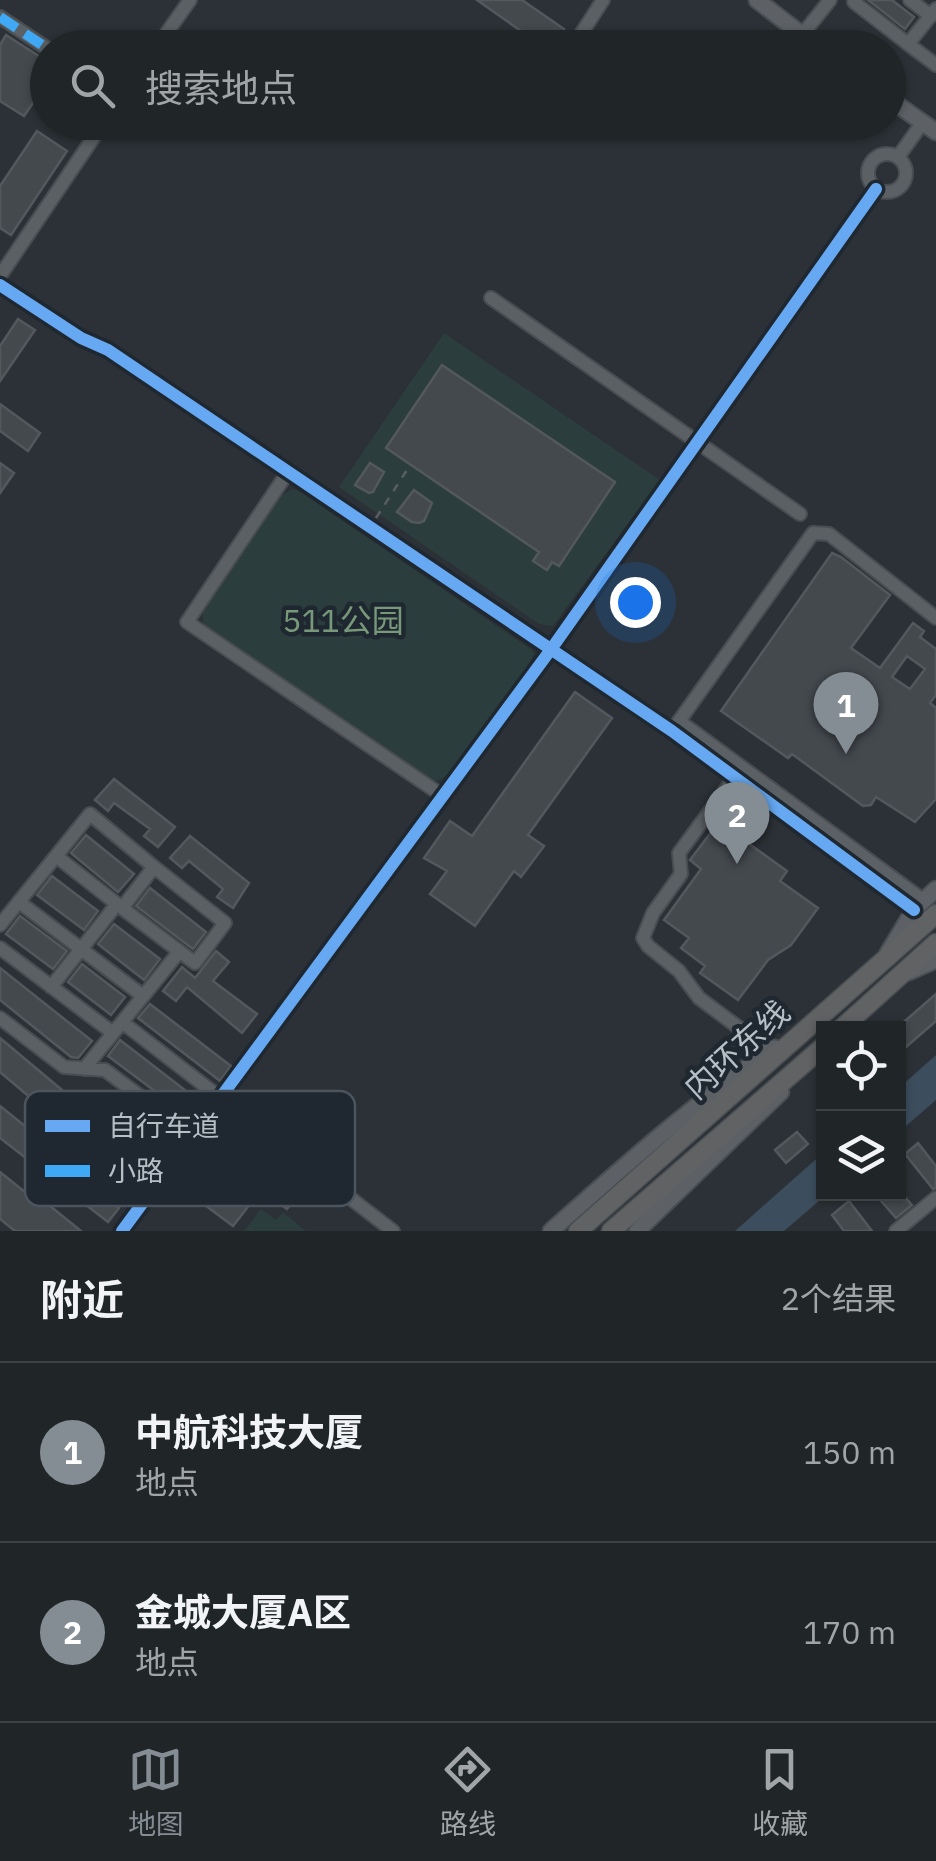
<!DOCTYPE html>
<html lang="zh">
<meta charset="utf-8">
<style>
:root{--surface:#202528;--page:#2d3134;--text:#f1f3f6;--muted:#a2a5a8;--line:#3d4245;--accent:#858d94}
body{margin:0;font-family:"IBM Plex Sans","Noto Sans SC",sans-serif;background:var(--page);color:var(--text)}
.controls{position:absolute;right:30px;bottom:30px;display:grid;overflow:hidden;border-radius:0px;box-shadow:0 2px 8px #0004}
.controls button{width:90px;height:90px;display:grid;place-items:center;padding:0;border:0;border-bottom:2px solid var(--line);background:var(--surface);color:var(--text);font:50px sans-serif}
.you{position:absolute;left:635px;top:602px;width:35px;height:35px;margin:-25px;border:8px solid #fff;border-radius:50%;background:#1a73e8;box-shadow:0 0 0 15px #1a73e833}
.badge{display:grid;place-items:center;width:65px;height:65px;border-radius:50%;background:var(--accent);color:#fff;font-size:32px;font-weight:700}
.pin{position:absolute;translate:-50% -82px;filter:drop-shadow(0 2px 5px #0008)}
.pin::after{content:'';position:absolute;top:52px;width:35px;height:30px;background:inherit;clip-path:polygon(0 0,100% 0,50% 100%)}
.list{margin:0;padding:0;list-style:none}
h2{display:flex;justify-content:space-between;align-items:center;height:130px;margin:0;padding:0 40px;font-size:42px}
h2 small{font-size:32px;font-weight:400;color:var(--muted)}
.list li{display:grid;grid-template-columns:65px 1fr auto;gap:30px;align-items:center;box-sizing:border-box;height:180px;padding:0 40px;border-top:2px solid var(--line)}
.list b{display:block;font-size:38px;white-space:nowrap}
.list p{margin:0;font-size:32px;white-space:nowrap;color:var(--muted)}
.list em{font-size:32px;font-style:normal;color:var(--muted)}
.icon{flex:none;width:55px;height:55px;fill:none;stroke:currentColor;stroke-width:2;stroke-linecap:round;stroke-linejoin:round}
.map{position:relative;flex:none;width:936px;height:1231px;overflow:hidden}
.search{position:absolute;background:var(--surface);box-shadow:0 2px 8px #0004;left:30px;right:30px;top:30px;height:110px;display:flex;align-items:center;gap:25px;box-sizing:border-box;padding:0 35px;border-radius:55px;color:var(--muted);font-size:38px}
.sheet{height:490px;background:var(--surface)}
nav{display:flex;justify-content:space-around;align-items:center;box-sizing:border-box;height:140px;border-top:2px solid var(--line);background:var(--surface);font-size:28px;color:var(--muted)}
nav a{display:grid;justify-items:center;gap:5px}
nav .on{color:var(--accent)}
.map>svg:first-child{display:block}
</style>
<div class="map">
<svg width="936" height="1231" viewBox="0 0 936 1231">
<rect width="100%" height="100%" fill="#2b3136"/>
<path fill="#2b3d3c" d="M444,333L660,480L553,626L539,624L339,487Z
M292,489L299,491L532,650L534,654L529,665L450,774L437,781L431,780L204,626L202,611L280,497Z
M261,1209L276,1220L283,1212L306,1231H244Z"/>
<path fill="#3c4e5d" d="M936,1055V1100L899,1132V1088Z
M823,1153L824,1194H827L784,1231H735Z"/>
<path fill="#44494e" stroke="#53585d" stroke-width="2.5" fill-rule="evenodd" d="M477,0H522L564,29L551,48H545Z
M868,0H892L914,17L905,29Z
M6,35L48,62V104L37,97L24,116L0,101V45Z
M37,131L67,151L11,235L0,228V186Z
M18,319L35,330L0,381V346Z
M442,365L615,482L559,566L552,562L547,570L533,561L539,552L386,448Z
M0,404L40,433L28,451L0,431Z
M0,463L14,473L0,493Z
M370,463L384,472L373,492L369,493L355,485Z
M414,490L432,503L424,521L419,523L412,522L397,512Z
M832,553L841,557L890,595L851,648L880,668L913,623L924,631L920,637L936,649V695L930,703L936,708V799L915,822L876,797L871,805L863,806L792,754L788,758L721,711ZM907,656L925,669L910,689L892,677Z
M575,692L612,718L528,835L544,846L521,877L514,871L475,926L430,894L447,871L424,858L450,821L472,836Z
M114,779L175,827L158,847L144,836L150,829L114,803L108,811L95,800Z
M719,822L787,871L780,881L818,908L791,945L768,960L738,1000L700,973L705,966L681,948L689,938L664,920L701,869L690,860Z
M86,835L134,874L118,892L71,853Z
M190,836L249,883L233,908L217,897L223,889L189,861L182,868L170,858Z
M52,876L98,911L84,930L37,895Z
M150,888L206,932L193,949L136,906Z
M20,916L67,951L53,969L6,934Z
M114,924L160,959L144,980L98,944Z
M216,951L229,962L213,981L257,1014L242,1033L187,987L176,1001L163,991L182,967L195,978Z
M82,964L125,997L111,1015L68,982Z
M0,968L92,1041L78,1058L71,1057L0,1000Z
M936,994V1021L906,1047L898,1039V1027Z
M150,1004L231,1066L220,1081L138,1018Z
M0,1038L87,1111L70,1131L0,1072Z
M120,1040L203,1104L192,1119L108,1056Z
M0,1106L57,1152L53,1157L119,1208L108,1222L0,1138Z
M233,1120L310,1179L287,1209L261,1190L233,1226L186,1191L212,1157L208,1153Z
M797,1132L808,1144L786,1163L775,1150Z
M918,1143L936,1166V1188L933,1189L905,1154Z
M0,1172L36,1201L39,1197L81,1231H15L0,1219Z
M875,1194H902L912,1205L896,1218Z
M849,1201L872,1231H844L832,1215Z"/>
<g fill="none" stroke-linecap="round" stroke-linejoin="round">
<defs>
<path id="minor" d="M910,0L931,16
M854,2L908,44
M936,9L908,44L936,65
M0,17L48,49
M802,35L830,0
M156,48L190,0
M572,48L603,0
M868 173a19 19 0 1 1 38 0a19 19 0 1 1-38 0Z
M898,157L923,122
M0,276L104,122
M0,285L81,338L108,350L672,731L914,910
M491,298L800,514
M288,472L187,622L443,796
M679,721L923,900
M672,731L813,533L829,534L936,618
M735,777L679,853L681,874L653,913L643,938L648,946L679,971L699,998L770,1051
M56,856L90,814L154,867
M19,902L143,996
M0,925L56,856L117,904
M0,948L113,1033
M51,987L117,904L122,908L195,963L225,923L154,867L122,908
M0,1018L64,1067L105,1070L193,1136
M122,1022L393,1231
M84,1069L179,952
M122,1231L552,648L876,189
M896,1231L936,1198"/>
<path id="major" d="M757,0L819,48
M888,98L936,132
M888,953L914,910L936,889
M906,973L936,960
M551,1231C623,1167 695,1102 775,1048
M637,1231L781,1092"/>
<path id="highway" d="M842,1028L936,943
M578,1231L936,914
M611,1231L824,1046"/>
</defs>
<use href="#minor" stroke="#494d51" stroke-width="16"/>
<use href="#major" stroke="#494e53" stroke-width="19"/>
<use href="#highway" stroke="#484d51" stroke-width="21"/>
<path stroke="#595e62" stroke-width="2.5" stroke-dasharray="8 8" stroke-linecap="butt" d="M376,518L407,470"/>
<use href="#minor" stroke="#5b6064" stroke-width="12"/>
<use href="#major" stroke="#5d6166" stroke-width="15"/>
<use href="#highway" stroke="#606264" stroke-width="18"/>
<path stroke="#3fa9f5" stroke-width="10" stroke-dasharray="20 10" stroke-linecap="butt" d="M0,17L48,49"/>
<defs>
<path id="cycleway" d="M0,285L81,338L108,350L672,731L914,910
M122,1231L552,648L876,189"/>
</defs>
<use href="#cycleway" stroke="#1f2830" stroke-width="19"/>
<use href="#cycleway" stroke="#66a8f1" stroke-width="12"/>
</g>
<g text-anchor="middle" stroke-width="9" stroke-linejoin="round" paint-order="stroke">
<g font-size="32" fill="#77997a" stroke="#1f2830">
<text x="343" y="632">511公园</text>
</g>
<g font-size="32" fill="#b6bec6" stroke="#1f2830">
<text transform="translate(737 1050) rotate(-42)" y="11">内环东线</text>
</g>
</g>
<rect x="25" y="1091" width="330" height="115" rx="15" fill="#1f2830" stroke="#4c555d" stroke-width="2.5"/>
<rect x="45" y="1120" width="45" height="12" fill="#66a8f1"/>
<rect x="45" y="1165" width="45" height="12" fill="#3fa9f5"/>
<g font-size="28" fill="#b6bec6">
<text x="108" y="1136">自行车道</text>
<text x="108" y="1181">小路</text>
</g>
</svg>
<div class="controls">
<button><svg class="icon" aria-label="locate" viewBox="0 0 24 24"><circle cx="12" cy="12" r="6"/><path d="M12 2v4M12 18v4M2 12h4M18 12h4"/></svg></button>
<button><svg class="icon" aria-label="layers" viewBox="0 0 24 24"><path d="M12 4l9 5-9 5-9-5zM3 14l9 5 9-5"/></svg></button>
</div>
<div class="you"></div>
<div class="pin badge" style="left:846px;top:754px">1</div>
<div class="pin badge" style="left:737px;top:864px">2</div>
<div class="search"><svg class="icon" aria-label="search" viewBox="0 0 24 24"><circle cx="10" cy="10" r="6"/><path d="M15 15l6 6"/></svg>搜索地点</div>
</div>
<section class="sheet">
<h2>附近<small>2个结果</small></h2>
<ul class="list">
<li><span class="badge">1</span><div><b>中航科技大厦</b><p>地点</p></div><em>150 m</em></li>
<li><span class="badge">2</span><div><b>金城大厦A区</b><p>地点</p></div><em>170 m</em></li>
</ul>
</section>
<nav>
<a class="on"><svg class="icon" aria-label="map" viewBox="0 0 24 24"><path d="M3 6l6-2 6 2 6-2v14l-6 2-6-2-6 2zM9 4v14M15 6v14"/></svg>地图</a>
<a><svg class="icon" aria-label="directions" viewBox="0 0 24 24"><path d="M12 3l9 9-9 9-9-9zM9 14v-3h6M13 9l2 2-2 2"/></svg>路线</a>
<a><svg class="icon" aria-label="saved" viewBox="0 0 24 24"><path d="M7 4h10v16l-5-4-5 4z"/></svg>收藏</a>
</nav>
